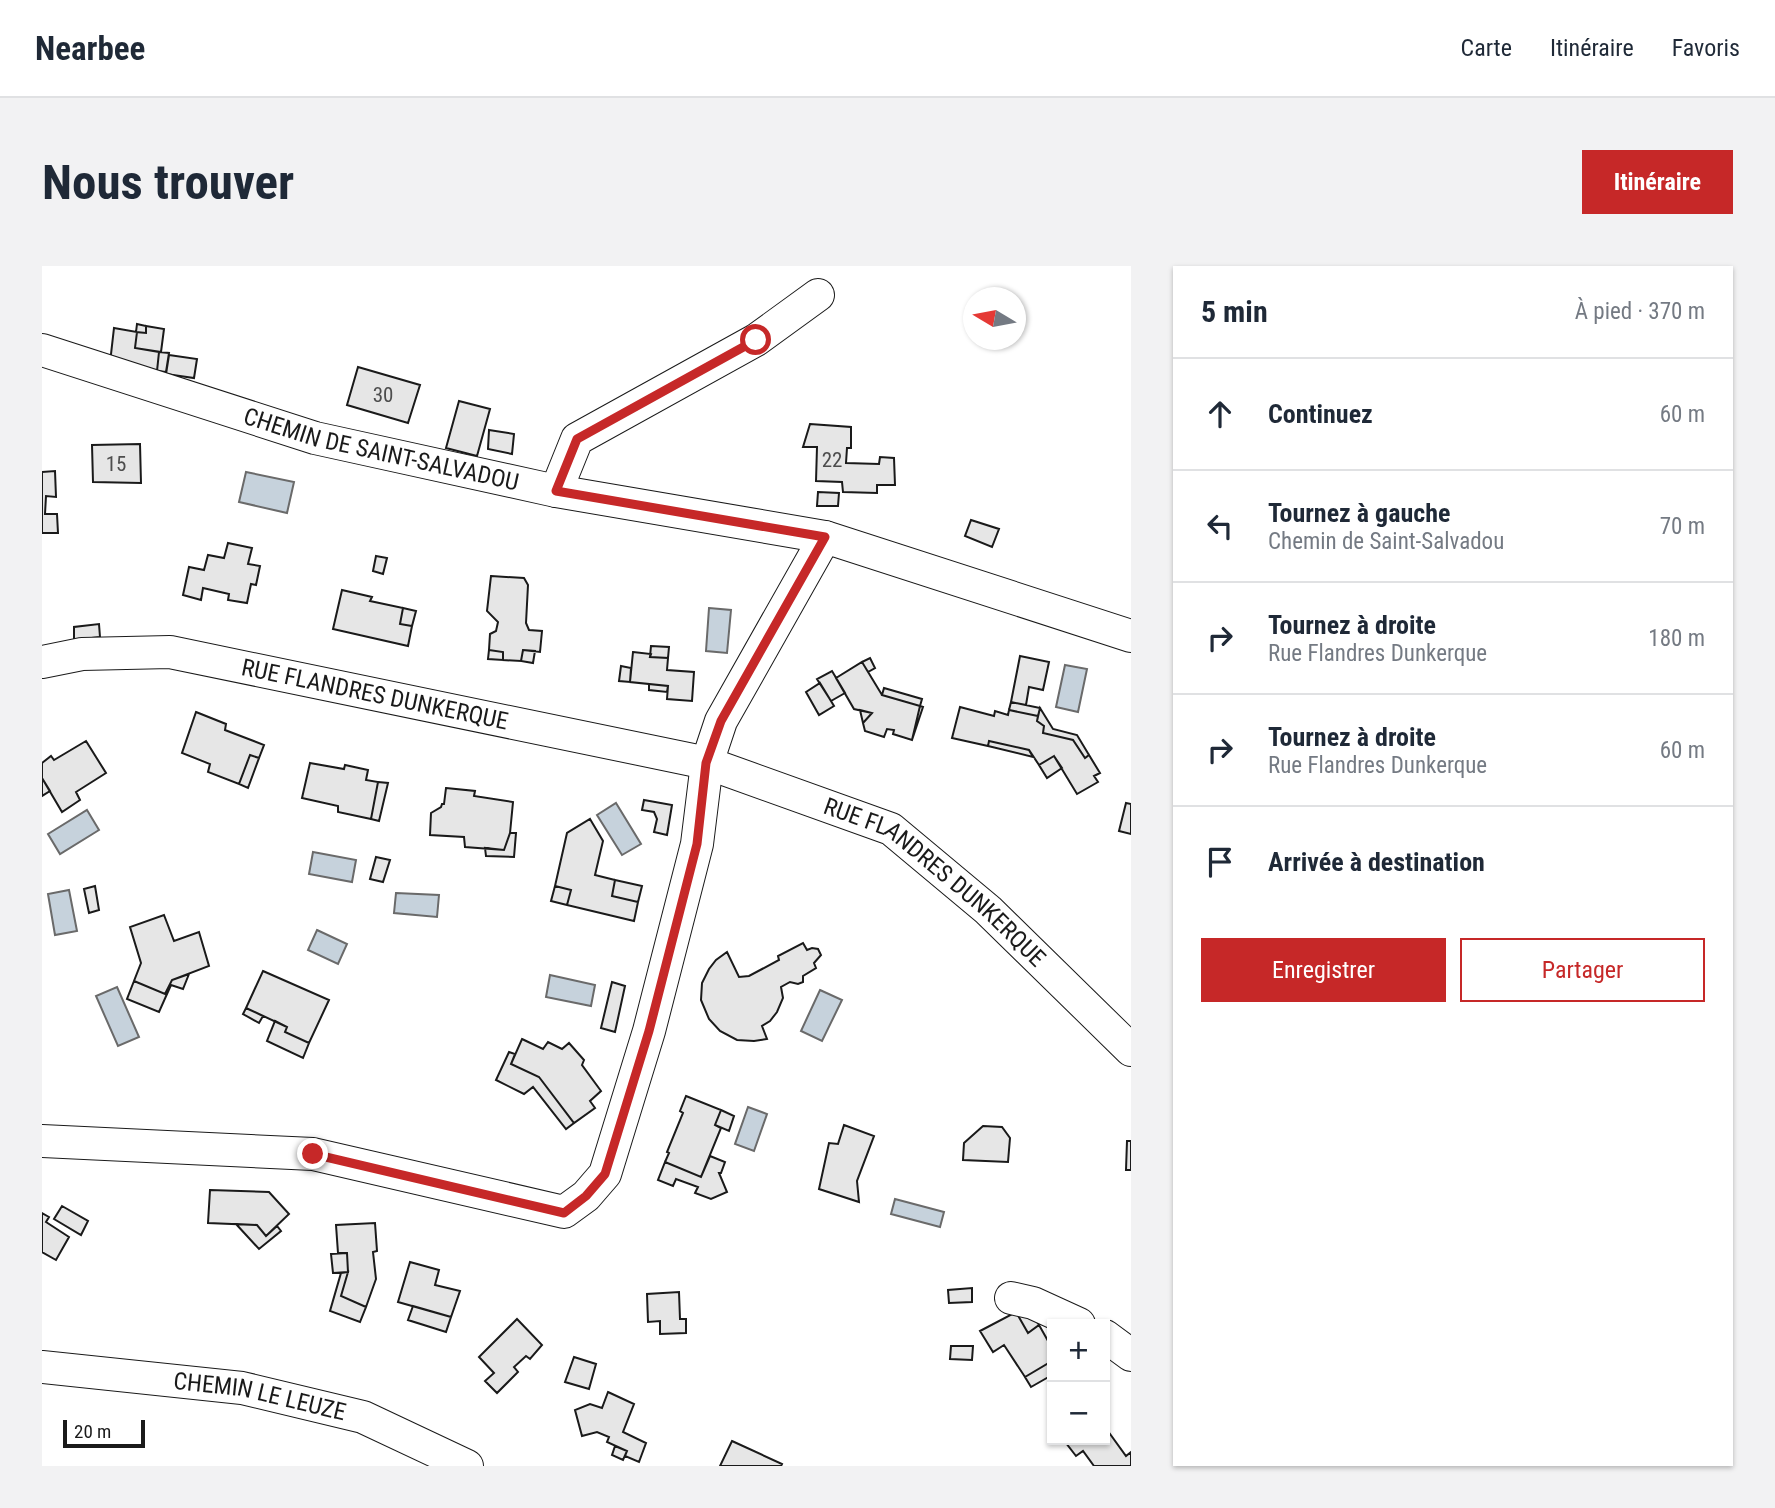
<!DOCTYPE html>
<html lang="fr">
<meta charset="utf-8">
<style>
:root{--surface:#fff;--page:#f2f2f3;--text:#1f2937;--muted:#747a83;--line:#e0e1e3;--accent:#c62828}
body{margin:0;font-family:"Roboto Condensed",sans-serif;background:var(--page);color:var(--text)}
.controls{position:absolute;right:21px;bottom:21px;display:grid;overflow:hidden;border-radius:0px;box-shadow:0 2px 5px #0004}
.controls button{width:63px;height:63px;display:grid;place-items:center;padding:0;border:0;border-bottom:2px solid var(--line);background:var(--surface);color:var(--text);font:35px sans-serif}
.compass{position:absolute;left:921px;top:21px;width:63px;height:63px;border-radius:50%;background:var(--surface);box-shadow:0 2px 5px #0004;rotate:280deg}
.scale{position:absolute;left:21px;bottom:18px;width:82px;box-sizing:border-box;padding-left:7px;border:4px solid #1a1a1a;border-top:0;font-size:19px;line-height:24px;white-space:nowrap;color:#1a1a1a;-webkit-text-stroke:5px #fff;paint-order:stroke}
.stop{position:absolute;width:21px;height:21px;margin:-16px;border:5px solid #c62828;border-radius:50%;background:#fff}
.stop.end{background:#c62828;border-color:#fff;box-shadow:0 2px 7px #0008}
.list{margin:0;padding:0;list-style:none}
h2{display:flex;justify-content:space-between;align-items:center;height:91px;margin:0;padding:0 28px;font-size:30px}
h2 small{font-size:23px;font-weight:400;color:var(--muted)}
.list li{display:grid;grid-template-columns:46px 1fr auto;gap:21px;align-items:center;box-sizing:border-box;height:112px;padding:0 28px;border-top:2px solid var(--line)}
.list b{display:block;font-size:26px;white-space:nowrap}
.list p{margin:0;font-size:23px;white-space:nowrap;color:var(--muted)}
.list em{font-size:23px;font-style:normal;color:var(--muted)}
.actions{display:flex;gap:14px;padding:21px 28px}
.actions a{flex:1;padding:16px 0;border:2px solid var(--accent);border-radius:0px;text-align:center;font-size:24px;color:var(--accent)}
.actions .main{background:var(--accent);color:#fff}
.icon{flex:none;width:38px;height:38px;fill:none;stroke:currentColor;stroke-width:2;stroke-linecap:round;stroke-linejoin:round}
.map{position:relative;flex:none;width:1089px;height:1200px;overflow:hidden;border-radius:0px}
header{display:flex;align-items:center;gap:42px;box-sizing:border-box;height:98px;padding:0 35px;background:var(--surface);border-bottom:2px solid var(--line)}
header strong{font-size:33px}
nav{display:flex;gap:38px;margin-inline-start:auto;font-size:24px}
.intro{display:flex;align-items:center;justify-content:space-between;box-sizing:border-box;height:168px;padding:0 42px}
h1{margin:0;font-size:49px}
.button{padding:18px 32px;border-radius:0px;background:var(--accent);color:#fff;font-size:24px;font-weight:700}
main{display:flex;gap:42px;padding:0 42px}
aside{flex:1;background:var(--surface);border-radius:0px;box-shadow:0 2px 5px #0004}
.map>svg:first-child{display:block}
</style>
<header>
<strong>Nearbee</strong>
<nav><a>Carte</a><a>Itinéraire</a><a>Favoris</a></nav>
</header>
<div class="intro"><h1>Nous trouver</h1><a class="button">Itinéraire</a></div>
<main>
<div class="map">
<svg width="1089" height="1200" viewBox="0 0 1089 1200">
<rect width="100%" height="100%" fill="#fff"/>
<path fill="#c6d2dc" stroke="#6a6a6a" stroke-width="2" d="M204,206L252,216L245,247L197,236Z
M667,342L689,344L685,387L664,385Z
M1023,399L1045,403L1036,446L1014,441Z
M574,537L599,578L580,589L555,549Z
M45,544L57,564L18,588L6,568Z
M271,586L314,594L310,616L267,608Z
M27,624L35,665L13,669L6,628Z
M354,627L397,629L395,651L352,647Z
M275,664L305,678L296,698L266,684Z
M508,709L553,719L549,740L504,731Z
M75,721L97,771L76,780L54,730Z
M778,724L800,734L780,775L759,765Z
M706,841L725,848L712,885L693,878Z
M853,933L902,946L898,961L849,948Z"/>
<path fill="#e6e6e6" stroke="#1a1a1a" stroke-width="2" d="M95,58L104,60V67L94,66Z
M104,60L122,63L119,86L93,82L95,66L104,67Z
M72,62L95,66L93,82L117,86L115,105L68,97Z
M117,86L127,87L124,106L115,105Z
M127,89L155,93L152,112L124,108Z
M316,101L378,119L366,157L305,139Z
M417,135L448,143L435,190L404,182Z
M768,158L809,161V182H805L804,197L837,198L838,191L852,192L853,219H835V227L801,226L800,216L774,215L775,181H761Z
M447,164L472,168L470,188L446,183Z
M98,178L99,217L51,216L50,179Z
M13,205L14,231L4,230L3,248H15L16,267H0V206Z
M776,226L797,227L796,240H775Z
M929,254L957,263L950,281L923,270Z
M186,277L210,282L206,298L218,300L214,319L209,318L205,337L186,334L187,328L161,322L159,334L141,329L147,301L162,304L166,289L182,292Z
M334,290L345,292L341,308L331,305Z
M449,310L482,312L486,319L484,357L487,364L500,365L498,386L481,384L479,395L461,394V386L447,384L448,368L454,365L456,356L445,345Z
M300,324L330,331L328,335L361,342L358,358L370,360L366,380L291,363Z
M361,342L374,345L370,360L358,358Z
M57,358L58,371L32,374V361Z
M609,380L627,381L626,392L608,391Z
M447,384L461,386V394L446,393Z
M481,384L493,385L491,397L479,395Z
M591,386L609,388L608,391L626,392L625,404L652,406L650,435L625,433L626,420L588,416Z
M978,390L1007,396L1001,424L987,421L984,439L969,436Z
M828,392L833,402L826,406L820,396Z
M820,396L840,429L878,440L870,474L851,468L852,464L845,463L842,471L823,465L821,457L830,447L812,443L794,412Z
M579,400L589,402L588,416L577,415Z
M790,405L803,427L789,435L775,413Z
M778,417L792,440L777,449L764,426Z
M607,418L626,420L625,426L607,424Z
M842,422L880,433L878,440L840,429Z
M969,436L998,442L996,450L967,444Z
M878,440L881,441L870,474Z
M918,441L952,450L953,445L966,449L967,444L996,450L995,455L1002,460L1001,467L1031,474L1043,492L1047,489L1058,507L1052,510L1056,516L1035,528L1012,490L997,499L987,484L947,475L946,480L910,472Z
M998,442L1011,463L1035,469L1047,489L1043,492L1031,474L1001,467L1002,460L995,455Z
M818,444L830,447L821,457Z
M154,446L184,458L183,464L222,479L217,492L208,489L197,518L166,506L168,498L140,487Z
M44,475L64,507L34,526L38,534L20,546L0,512V497L9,490L12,494Z
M947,475L987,484L991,491L946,480Z
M208,489L217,492L206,522L197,518Z
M1012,490L1020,502L1005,512L997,499Z
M268,497L302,503L303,499L326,504L324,514L336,516L329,553L296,546V540L260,532Z
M0,512L8,525L0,530Z
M336,516L346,517L337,555L329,553Z
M404,522L433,525L432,530L471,536L468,567L462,584L423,581L422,571L388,569L389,547L399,541L400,538H402Z
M602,534L630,539L625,569L612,566L615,553L612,546L600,544Z
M1084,537L1089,538V568L1077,565Z
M548,553L561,575L553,609L573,614L570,630L596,636L592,655L525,639L529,624L513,620L525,567Z
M468,567H474L472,591L444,590L443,582L462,584Z
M334,591L348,594L341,616L328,613Z
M573,614L600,620L596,636L570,630Z
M53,620L57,644L47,647L42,623Z
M513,620L529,624L525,639L509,635Z
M122,649L132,675L157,666L167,700L130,714L123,728L92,715L99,697L88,661Z
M761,677L765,684L770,682L776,683L779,689L772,697L774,702L761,710V716L756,718L748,716L739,721L741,732L735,746L728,755L720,760L725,773L712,775L695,774L678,765L667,753L659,734L660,717L667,703L674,694L685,686L697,711L707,710L737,694L736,690Z
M221,705L287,734L267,777L243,766L245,761L204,742Z
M147,708L141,723L129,719L117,746L85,733L92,715L123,728L130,714Z
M570,716L583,720L573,766L559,762Z
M204,742L221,750L217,757L201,748Z
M233,755L245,761L243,766L267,777L261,792L225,775Z
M480,773L501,783L506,776L520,783L527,777L542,794L540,799L559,825L548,835L553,842L532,857L497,811L469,798Z
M467,786L473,788L469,798L497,811L532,857L524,863L491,821L482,828L454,814Z
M644,830L679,844L673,859L679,862L659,911L623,896L627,887L625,886L641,847L638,845Z
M679,844L692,850L687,865L673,859Z
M802,859L832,870L815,915L817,936L777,923L787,877L796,878Z
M941,860L960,861L968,872L966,896L921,894L922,877Z
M1085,875H1089V904H1084Z
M668,890L683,896L679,907H677L685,926L669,933L653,927L656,921L634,913L631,920L616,914L623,896L659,911Z
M168,924L227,926L247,948L224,970L215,959L166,957Z
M20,940L46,955L39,969L12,953Z
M0,947L7,951L4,956L27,971L14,994L0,986Z
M333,957L335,985L331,986L334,1013L324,1041L299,1030L306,1006L305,987H296L294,959Z
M194,958L215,959L224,970L235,960L239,965L217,983Z
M305,987L306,1006L291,1007L289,988Z
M368,996L397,1004L393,1019L418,1025L409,1051L356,1036Z
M306,1006L299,1030L324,1041L318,1056L288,1045L299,1007Z
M930,1022V1036L907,1037L906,1024Z
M637,1026L638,1053H644V1067L618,1068V1055L606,1056L605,1028Z
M371,1040L409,1051L404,1066L366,1054Z
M985,1040L997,1059L986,1067L974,1046Z
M974,1046L986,1067L997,1059L1010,1082V1095L983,1111L962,1079L951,1086L938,1065Z
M475,1053L500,1079L488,1093L484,1090L472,1101L476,1106L455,1127L443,1115L452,1107L437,1091Z
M909,1080H931L930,1094L908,1093Z
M532,1091L554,1098L547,1123L523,1116Z
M1010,1095V1109L989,1121L983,1111Z
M566,1126L592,1138L581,1166L604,1177L597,1196L583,1190L585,1185L565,1176L567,1171L555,1166L540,1170L533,1144L548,1138L560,1142Z
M1063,1161L1084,1190L1089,1186V1200H1052L1041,1185L1034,1190L1024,1177L1029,1174H1063Z
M690,1175L740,1198L739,1200H678Z
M573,1180L585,1185L581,1194L570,1189Z"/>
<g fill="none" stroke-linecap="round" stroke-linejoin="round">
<defs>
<g id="minor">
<path id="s1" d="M0,84L273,172L514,225L783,271L1089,370"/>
<path d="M514,225L535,173L714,74L776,29"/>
<path id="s2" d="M0,396L40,388L128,386L665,497L849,563L946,644L1089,784"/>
<path d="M0,875L271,888L522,946L544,930L563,908L607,765L655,578L665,497L679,455L783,271"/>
<path d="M969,1032L991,1037L1037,1058"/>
<path d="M1063,1070L1089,1089"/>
<path id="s3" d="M0,1101L200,1122L321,1151L425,1200"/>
</g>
</defs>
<use href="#minor" stroke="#1a1a1a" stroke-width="34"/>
<use href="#minor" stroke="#fff" stroke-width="32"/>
</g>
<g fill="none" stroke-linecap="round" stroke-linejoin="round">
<path stroke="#c62828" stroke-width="9" d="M271,888L522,947L544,930L563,908L607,765L655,578L664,497L679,455L783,271L514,225L535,173L714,74"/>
</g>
<g text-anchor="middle" stroke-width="5" stroke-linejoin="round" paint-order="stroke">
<g font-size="21" fill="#4d4d4d">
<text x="341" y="136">30</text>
<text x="790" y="201">22</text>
<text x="74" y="205">15</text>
</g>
<g font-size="24" fill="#1a1a1a" stroke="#fff">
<text dy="8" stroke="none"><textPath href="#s1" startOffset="354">CHEMIN DE SAINT-SALVADOU</textPath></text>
<text dy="8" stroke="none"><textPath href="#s2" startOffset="338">RUE FLANDRES DUNKERQUE</textPath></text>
<text dy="8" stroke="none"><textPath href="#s2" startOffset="938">RUE FLANDRES DUNKERQUE</textPath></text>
<text dy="8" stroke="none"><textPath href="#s3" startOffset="220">CHEMIN LE LEUZE</textPath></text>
</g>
</g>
</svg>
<div class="controls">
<button>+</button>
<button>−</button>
</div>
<svg class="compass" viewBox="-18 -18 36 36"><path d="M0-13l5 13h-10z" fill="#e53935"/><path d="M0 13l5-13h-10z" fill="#747a83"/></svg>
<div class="scale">20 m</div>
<div class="stop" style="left:714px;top:74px"></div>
<div class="stop end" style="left:271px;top:888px"></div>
</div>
<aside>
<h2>5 min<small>À pied · 370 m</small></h2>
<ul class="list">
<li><svg class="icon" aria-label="ahead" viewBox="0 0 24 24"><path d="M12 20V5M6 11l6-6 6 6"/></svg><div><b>Continuez</b></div><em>60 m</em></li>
<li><svg class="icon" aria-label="left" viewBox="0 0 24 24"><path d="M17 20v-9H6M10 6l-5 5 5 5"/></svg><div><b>Tournez à gauche</b><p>Chemin de Saint-Salvadou</p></div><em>70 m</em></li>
<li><svg class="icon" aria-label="right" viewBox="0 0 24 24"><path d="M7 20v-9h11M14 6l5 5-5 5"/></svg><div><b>Tournez à droite</b><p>Rue Flandres Dunkerque</p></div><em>180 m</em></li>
<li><svg class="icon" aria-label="right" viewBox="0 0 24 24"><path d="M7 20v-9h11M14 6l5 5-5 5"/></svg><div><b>Tournez à droite</b><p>Rue Flandres Dunkerque</p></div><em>60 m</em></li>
<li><svg class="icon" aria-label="arrive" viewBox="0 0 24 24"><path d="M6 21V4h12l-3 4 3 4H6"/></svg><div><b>Arrivée à destination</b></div></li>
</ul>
<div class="actions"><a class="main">Enregistrer</a><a>Partager</a></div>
</aside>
</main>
